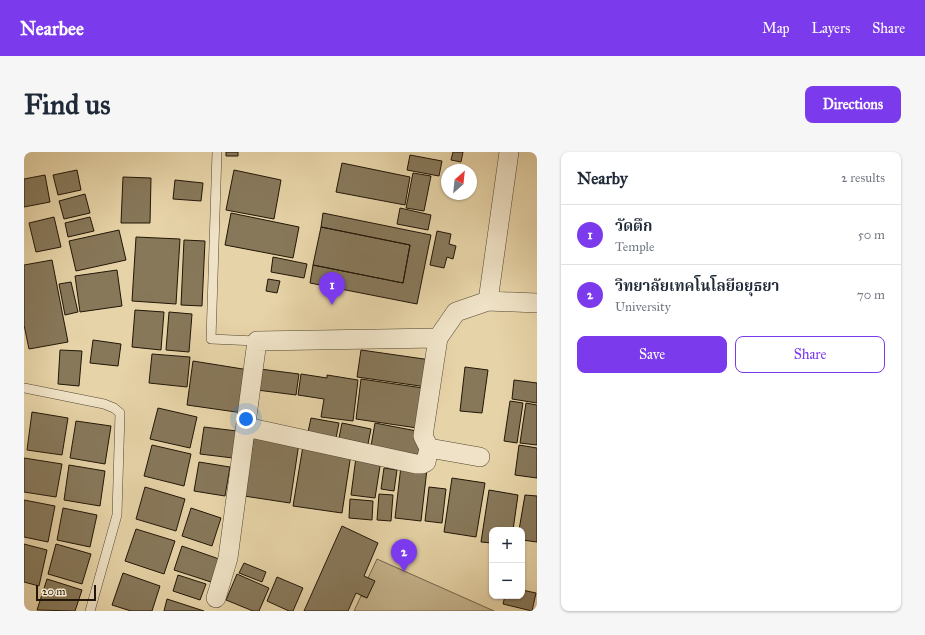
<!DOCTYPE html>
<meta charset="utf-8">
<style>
:root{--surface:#fff;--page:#f6f6f7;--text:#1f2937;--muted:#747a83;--line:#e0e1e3;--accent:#7c3aed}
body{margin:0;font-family:"IM FELL Great Primer","Noto Serif Thai",serif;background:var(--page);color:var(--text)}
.controls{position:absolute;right:12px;bottom:12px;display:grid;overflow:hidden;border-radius:8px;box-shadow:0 1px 3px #0004}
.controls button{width:36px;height:36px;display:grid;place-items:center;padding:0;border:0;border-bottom:1px solid var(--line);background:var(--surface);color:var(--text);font:20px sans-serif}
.compass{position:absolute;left:417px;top:12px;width:36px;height:36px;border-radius:50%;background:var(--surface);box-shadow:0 1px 3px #0004;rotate:27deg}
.scale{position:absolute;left:12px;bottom:10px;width:60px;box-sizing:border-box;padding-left:4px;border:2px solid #211607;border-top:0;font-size:11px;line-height:14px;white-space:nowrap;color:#211607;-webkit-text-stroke:3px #efe2c6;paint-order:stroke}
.you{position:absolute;left:222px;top:267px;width:14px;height:14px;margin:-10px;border:3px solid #fff;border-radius:50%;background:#1a73e8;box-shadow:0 0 0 6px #1a73e833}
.badge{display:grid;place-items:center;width:26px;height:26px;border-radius:50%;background:var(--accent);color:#fff;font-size:13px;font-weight:700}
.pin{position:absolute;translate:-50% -33px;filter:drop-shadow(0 1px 2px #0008)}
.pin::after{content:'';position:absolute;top:21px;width:14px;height:12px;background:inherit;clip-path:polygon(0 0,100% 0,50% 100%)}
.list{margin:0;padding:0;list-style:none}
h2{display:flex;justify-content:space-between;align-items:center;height:52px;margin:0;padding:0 16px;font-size:17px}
h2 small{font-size:13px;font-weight:400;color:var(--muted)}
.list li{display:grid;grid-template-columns:26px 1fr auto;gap:12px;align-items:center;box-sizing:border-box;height:60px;padding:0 16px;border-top:1px solid var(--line)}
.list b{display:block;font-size:15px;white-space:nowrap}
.list p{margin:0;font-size:13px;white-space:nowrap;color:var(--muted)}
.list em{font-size:13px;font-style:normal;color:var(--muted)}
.actions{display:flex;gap:8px;padding:12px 16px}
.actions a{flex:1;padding:9px 0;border:1px solid var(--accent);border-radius:8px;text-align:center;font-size:14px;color:var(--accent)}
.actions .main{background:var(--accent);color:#fff}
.map{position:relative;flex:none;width:513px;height:459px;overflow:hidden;border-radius:8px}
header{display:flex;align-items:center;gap:24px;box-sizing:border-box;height:56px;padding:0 20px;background:var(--accent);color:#fff}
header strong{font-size:19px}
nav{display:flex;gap:22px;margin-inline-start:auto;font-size:14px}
.intro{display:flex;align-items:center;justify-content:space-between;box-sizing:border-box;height:96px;padding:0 24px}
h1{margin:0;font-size:28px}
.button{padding:10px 18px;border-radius:8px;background:var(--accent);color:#fff;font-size:14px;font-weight:700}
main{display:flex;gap:24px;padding:0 24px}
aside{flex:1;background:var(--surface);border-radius:8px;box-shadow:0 1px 3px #0004}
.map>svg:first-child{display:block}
</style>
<header>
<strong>Nearbee</strong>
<nav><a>Map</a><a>Layers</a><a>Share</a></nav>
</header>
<div class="intro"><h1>Find us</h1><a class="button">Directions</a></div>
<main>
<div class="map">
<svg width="513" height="459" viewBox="0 0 513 459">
<rect width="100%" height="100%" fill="#e6d3a7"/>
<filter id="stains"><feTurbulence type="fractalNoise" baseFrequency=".005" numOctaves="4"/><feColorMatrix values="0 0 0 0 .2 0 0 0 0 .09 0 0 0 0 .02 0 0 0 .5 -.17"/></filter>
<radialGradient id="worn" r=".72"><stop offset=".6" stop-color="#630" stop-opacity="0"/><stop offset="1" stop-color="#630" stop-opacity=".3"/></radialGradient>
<path fill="#c5b38c" stroke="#73644a" d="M353,407L470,459H330L337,444L343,446L344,426Z"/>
<path fill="#87785a" stroke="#211607" d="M202,0H214V4H202Z
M429,0H439L437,10L427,8Z
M386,3L418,9L415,24L383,18Z
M318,11L386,25L381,53L312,40Z
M53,18L57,38L34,43L29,23Z
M210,18L257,28L250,67L202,58Z
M389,21L407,24L400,59L382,56Z
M21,23L26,50L0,55V27Z
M99,25L127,26L126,71H97Z
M151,28L179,31L177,49L149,47Z
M61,42L66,61L40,67L35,49Z
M376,56L407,63L404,78L373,72Z
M207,61L275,75L269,106L201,93Z
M299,61L407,83L393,152L286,131L289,113L379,131L386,93L297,75Z
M30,65L37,95L12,100L5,71Z
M66,65L70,79L44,85L41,71Z
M297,75L386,93L379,131L289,113Z
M95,78L102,108L52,119L45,89Z
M413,79L427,82L425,92L432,94L429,107L423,105L420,116L406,113Z
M112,85L156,87L152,152L108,149Z
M160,88L181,89L178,154L157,153Z
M249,105L283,112L280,126L247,120Z
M28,108L44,190L5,197L0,173V113Z
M93,118L98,154L56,160L51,124Z
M244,127L256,129L253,141L242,139Z
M47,130L54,160L41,163L35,132Z
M111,158L140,160L137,198L108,195Z
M145,160L168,162L165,200L142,198Z
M69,188L97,192L94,214L66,211Z
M36,198L58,199L55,234L34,232Z
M337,198L407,208L403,235L333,225Z
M128,202L166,205L163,235L125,231Z
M169,209L225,218L219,261L163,253Z
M441,215L464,218L458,261L436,259Z
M236,217L275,222L272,243L233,238Z
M277,222L303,226V223L334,228L329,269L297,265L300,247L274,243Z
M337,227L406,237L400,277L332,267Z
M490,228L513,231V251L488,247Z
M486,249L499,251L493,291L480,289Z
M502,251L513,253V293L496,291Z
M134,256L173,265L166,296L126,287Z
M8,260L44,266L38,303L3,298Z
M287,266L315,271L312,286L284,280Z
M52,269L87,274L81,312L46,306Z
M318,271L347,277L344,292L315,286Z
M351,271L398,280L394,303L347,294Z
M180,275L213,279L209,306L176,302Z
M230,284L275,291L266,351L220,344Z
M128,293L167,302L160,334L120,324Z
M495,293L513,296V326L491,323Z
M279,294L327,302L318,361L269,354Z
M332,305L357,308L351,346L327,343Z
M0,306L38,312L32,345L0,340Z
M175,310L206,315L201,344L170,339Z
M45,313L81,319L76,354L40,348Z
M377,314L403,317L397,369L371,366Z
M360,316L373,318L370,339L357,337Z
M428,326L461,331L452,385L420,380Z
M121,335L161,347L152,379L112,367Z
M405,335L422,337L418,371L401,369Z
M465,338L494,343L489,378H468V391L457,390Z
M355,342L369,343L367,369L353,368Z
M501,343L513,344V390L498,388V378H495Z
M326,347L349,349L348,368L325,366Z
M0,348L31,354L24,390L0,385Z
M39,356L73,363L66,395L33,388Z
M167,356L197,366L188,394L158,384Z
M318,374L354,391L340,424L351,429L343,446L332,441L324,459H280Z
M112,377L151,389L140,422L101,409Z
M0,392L23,398L15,434L0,430Z
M32,392L67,402L58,432L24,422Z
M158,394L195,407L187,430L150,418Z
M220,411L242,420L238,430L215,421Z
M99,421L136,434L128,459H107L88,453Z
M213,422L245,436L235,459H229L202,448Z
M154,423L182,432L176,448L149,439Z
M253,425L279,436L269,459H265L243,449Z
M23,427L58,438L51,459L13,458Z
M498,438L512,441L508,459L479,452L481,444H498Z
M143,447L180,459H140Z"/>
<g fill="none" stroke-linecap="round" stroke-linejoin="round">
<defs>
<path id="lane" d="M193,0L187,187L233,189
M0,236L80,252L90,256L96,261L93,363L66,459"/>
<path id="street" d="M464,149L513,151
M414,186L399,284L405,296L456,305
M222,275L392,312H398L402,310L405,296
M192,446L204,406L233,189L414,186L432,160L464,149L485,0"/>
</defs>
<use href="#lane" stroke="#52452f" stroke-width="10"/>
<use href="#street" stroke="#52452f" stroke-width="20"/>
<use href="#lane" stroke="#efe2c6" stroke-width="9"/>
<use href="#street" stroke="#efe2c6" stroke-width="19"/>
</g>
<rect width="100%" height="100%" filter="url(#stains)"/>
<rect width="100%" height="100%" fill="url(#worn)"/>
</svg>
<div class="controls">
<button>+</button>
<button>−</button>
</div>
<svg class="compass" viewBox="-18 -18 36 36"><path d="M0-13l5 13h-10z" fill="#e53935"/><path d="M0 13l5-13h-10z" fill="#747a83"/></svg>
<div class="scale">20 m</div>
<div class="you"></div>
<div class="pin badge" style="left:308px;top:153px">1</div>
<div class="pin badge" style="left:380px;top:420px">2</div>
</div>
<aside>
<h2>Nearby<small>2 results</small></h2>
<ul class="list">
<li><span class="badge">1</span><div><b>วัดตึก</b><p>Temple</p></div><em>50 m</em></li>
<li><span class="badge">2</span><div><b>วิทยาลัยเทคโนโลยีอยุธยา</b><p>University</p></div><em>70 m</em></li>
</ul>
<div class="actions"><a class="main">Save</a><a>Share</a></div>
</aside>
</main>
